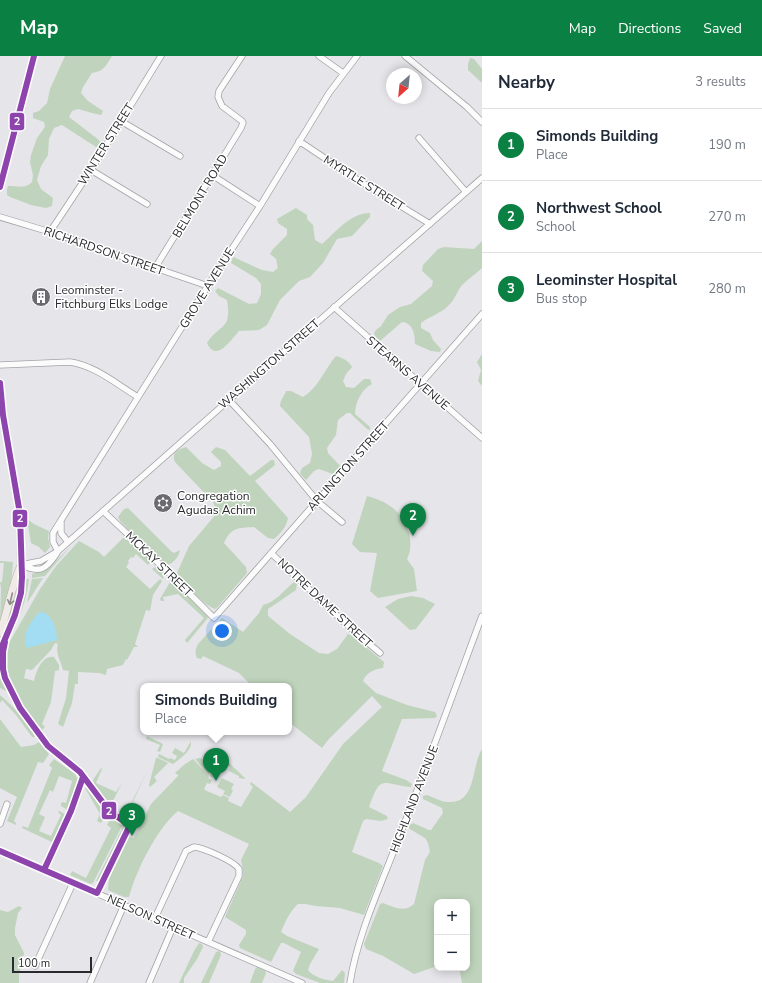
<!DOCTYPE html>
<meta charset="utf-8">
<style>
:root{--surface:#fff;--page:#f6f6f7;--text:#1f2937;--muted:#747a83;--line:#e0e1e3;--accent:#0b8043}
body{margin:0;font-family:"Nunito Sans",sans-serif;background:var(--page);color:var(--text)}
.controls{position:absolute;right:12px;bottom:12px;display:grid;overflow:hidden;border-radius:8px;box-shadow:0 2px 10px #0003}
.controls button{width:36px;height:36px;display:grid;place-items:center;padding:0;border:0;border-bottom:1px solid var(--line);background:var(--surface);color:var(--text);font:20px sans-serif}
.compass{position:absolute;left:386px;top:12px;width:36px;height:36px;border-radius:50%;background:var(--surface);box-shadow:0 2px 10px #0003;rotate:207deg}
.scale{position:absolute;left:12px;bottom:10px;width:80px;box-sizing:border-box;padding-left:4px;border:2px solid #292a2d;border-top:0;font-size:11px;line-height:14px;white-space:nowrap;color:#292a2d;-webkit-text-stroke:3px #fff;paint-order:stroke}
.you{position:absolute;left:222px;top:575px;width:14px;height:14px;margin:-10px;border:3px solid #fff;border-radius:50%;background:#1a73e8;box-shadow:0 0 0 6px #1a73e833}
.badge{display:grid;place-items:center;width:26px;height:26px;border-radius:50%;background:var(--accent);color:#fff;font-size:13px;font-weight:700}
.pin{position:absolute;translate:-50% -33px;filter:drop-shadow(0 1px 2px #0008)}
.pin::after{content:'';position:absolute;top:21px;width:14px;height:12px;background:inherit;clip-path:polygon(0 0,100% 0,50% 100%)}
.popup{position:absolute;left:140px;top:627px;width:152px;height:52px;box-sizing:border-box;display:grid;place-content:center;border-radius:8px;background:var(--surface);filter:drop-shadow(0 1px 3px #0005);font-size:13px;white-space:nowrap;color:var(--muted)}
.popup b{font-size:15px;color:var(--text)}
.popup::after{content:'';position:absolute;left:50%;top:100%;margin-left:-8px;border:8px solid transparent;border-top-color:var(--surface)}
.list{margin:0;padding:0;list-style:none}
h2{display:flex;justify-content:space-between;align-items:center;height:52px;margin:0;padding:0 16px;font-size:17px}
h2 small{font-size:13px;font-weight:400;color:var(--muted)}
.list li{display:grid;grid-template-columns:26px 1fr auto;gap:12px;align-items:center;box-sizing:border-box;height:72px;padding:0 16px;border-top:1px solid var(--line)}
.list b{display:block;font-size:15px;white-space:nowrap}
.list p{margin:0;font-size:13px;white-space:nowrap;color:var(--muted)}
.list em{font-size:13px;font-style:normal;color:var(--muted)}
.map{position:relative;flex:none;width:482px;height:927px;overflow:hidden}
header{display:flex;align-items:center;gap:24px;box-sizing:border-box;height:56px;padding:0 20px;background:var(--accent);color:#fff}
header strong{font-size:19px}
nav{display:flex;gap:22px;margin-inline-start:auto;font-size:14px}
main{display:flex}
aside{flex:1;background:var(--surface)}
.map>svg:first-child{display:block}
</style>
<header>
<strong>Map</strong>
<nav><a>Map</a><a>Directions</a><a>Saved</a></nav>
</header>
<main>
<div class="map">
<svg width="482" height="927" viewBox="0 0 482 927">
<rect width="100%" height="100%" fill="#e5e5ea"/>
<path fill="#c0d4bd" d="M65,0H112C106,10 104,15 92,17L83,31L81,37L88,45L103,55L101,59L92,57L78,53L72,55L69,61L99,84L101,89L96,91L62,69L54,72L49,83L48,99L41,110L37,124L41,133L53,142L52,150L46,152L31,149L10,141L7,139V133L8,130C17,130 26,133 32,126L33,119L30,106L31,99L37,82L45,71L44,66L33,62V57L39,55L47,47L50,33Z
M470,2L474,3L482,13V27L468,14V8Z
M296,152L307,159V163L313,169L315,184L322,188C336,176 350,157 370,157V161L352,180L337,183L323,207L310,221L299,225L280,244L267,269L259,274L239,275C230,285 216,307 207,287C220,267 232,275 227,244L219,240L215,235L218,232L249,248L257,247L261,238V228L256,222L231,207L233,201L262,214L273,216L278,212L276,203L270,198L273,193L287,179V173L278,167L277,163Z
M482,185V212C476,218 468,223 462,229C457,235 455,244 448,250C440,258 430,260 421,267V272L430,277L433,284L441,293L440,296L431,295L415,288C415,278 413,267 402,266L380,285L375,280L374,277L376,274L381,270L388,259L400,251L411,248L432,230L433,225L422,215L423,209L438,193L444,191L474,193Z
M482,298V330L478,325L481,314L477,306Z
M336,300C343,302 349,305 352,311L346,318L343,325L346,331L354,332L364,323H370L372,328C362,333 355,346 355,358L370,371V374L367,373L350,357H347L338,364L336,379L327,392L328,397L341,411L337,416L333,418L319,413L314,415L306,424L302,420L300,417L302,412L310,407L312,398L309,381L280,350C280,344 284,341 286,335H291L303,341C319,331 324,314 336,300Z
M186,391L202,407L214,414L221,410V406L211,396L216,391L225,394L250,420L271,404H274L275,409L255,425L288,462C286,471 282,476 274,483L268,482L254,471C238,472 231,471 224,487L246,511L247,517L216,553C206,552 183,526 177,517L189,490L217,457L213,446L175,406C171,397 178,393 186,391Z
M367,440C375,442 383,445 390,450C406,460 416,485 407,503L414,513L417,535L378,542L370,535L377,497L360,496L352,488Z
M128,452L172,496L174,497L180,494C179,501 174,506 168,509C150,498 135,480 120,465L118,461L124,453Z
M27,463L34,468L49,475L48,482L50,491L45,497L39,491L31,487Z
M124,481L151,505L148,509L136,498L133,502L131,501L128,505L129,507L126,511L150,533L160,523L162,525L153,539L150,555L146,554L135,588L138,591H134L127,604L126,603L123,609L107,613L106,619L99,617L78,616V628H75L72,647L63,671L58,668L66,642L69,615L63,614C61,605 55,597 58,588L55,587L51,594L32,614L26,613L24,622L34,625C36,616 42,599 54,601L59,609V614L55,615L51,646L42,668L45,671L42,674L17,643L10,630L6,616L5,594L40,533L56,510L79,485L99,496L104,501Z
M71,490L45,520L32,522V518L41,515L51,510Z
M0,505L13,506L11,528L0,567L1,532L0,526H2L4,507H0Z
M157,511C161,514 165,518 163,523L152,513L155,511Z
M43,522L27,547L32,523Z
M26,523H29C27,539 23,554 15,569L22,547Z
M18,524H19C17,546 9,566 0,586L15,540Z
M170,526H174L208,561L207,563L187,587L185,584L204,562L178,538L163,541L164,545H161L160,543Z
M294,526L297,528L296,534L268,553V560L290,578L319,597L328,598L337,593L348,578L351,579L384,606L383,612C374,613 366,617 363,625L376,637L407,649L435,656L437,660L435,662L402,663L382,715L406,724L412,728L411,731C382,728 381,717 369,751L387,760L388,763L381,765L366,763L363,765L352,796L379,807L383,810L364,859L340,852L316,850L305,848H298C290,855 285,866 281,876L287,880L319,893L310,908L308,914C313,921 325,924 333,925L342,914L345,917L344,927H320L296,918L293,915L301,896L284,887H281L271,906L240,892L239,889L246,878V874L225,861L243,820V815L241,804L249,788L178,755C157,772 136,815 129,841H124L108,834L109,823L129,781L134,782L151,748L178,720V719L175,717L185,708L193,703L209,720L208,722L212,724L210,728L207,727L204,733L207,735L221,741L223,739L229,742L228,745L241,751L253,731L250,728L251,726L290,756L306,741L343,688L382,651L372,640L328,684L322,692L289,666V630H252L239,617L203,600L201,603L197,602C195,597 195,593 198,588L222,562L243,576L259,557L263,549C276,546 284,534 294,526Z
M411,540L423,542L435,548L416,573L410,574L385,551L398,543Z
M1,601L2,618L8,636L0,632V604Z
M0,639C10,647 32,670 35,681H32L16,659L2,644L0,647Z
M0,663L21,691L34,689L39,686L49,698L43,707L38,706L14,765L16,767V769L7,765L17,741L0,732Z
M147,680L163,688L160,696L157,695L160,689L146,683Z
M191,685C192,695 181,702 173,708L158,701L159,698L169,703L170,702L175,704L177,700L172,697L175,692L184,697Z
M482,693V927H462L460,916L457,912H467V846H437V910L414,918L383,900L366,893L364,888L380,848L383,847C394,851 404,857 414,848L425,804L430,796L428,787L425,782L408,772L409,769L413,767L429,774H431L443,757L442,752L423,743V740L427,739C433,741 441,746 448,746C477,748 471,710 482,693Z
M220,694L221,695L219,698L224,702L221,707L208,700Z
M156,702H158L168,707L154,721L157,725L150,731L149,729Z
M200,702C209,705 211,710 209,719L195,703Z
M203,702H208L221,708L219,711L216,710L213,716L215,717L213,722L210,720V706Z
M54,703L75,718L77,722L78,725L69,752L66,753L61,750V747L63,746L66,747L72,725L59,720L53,736L50,734L39,758L45,761L39,775L51,780L61,759L58,756L59,755L65,758L54,787L22,772L23,770L28,772L52,712L49,709Z
M228,706L245,722V723L239,722V720L229,715L230,711L227,709Z
M101,712L102,713L96,727L116,736L122,727L111,749L95,731L93,724Z
M147,715L126,761L121,758L122,756L126,758Z
M222,722L234,728L231,733L233,734L230,741L223,738L225,735L217,731Z
M85,732L89,733L105,754V759L101,767L97,765L100,758Z
M112,763L114,764L122,770L93,827L91,828L70,819L72,815L86,822L111,772L107,769L109,765Z
M123,771L124,773L98,825H96Z
M19,850L22,852L18,857L15,872V879L24,897L22,909L19,917V927H0V854L8,856Z
M199,887L202,888L203,891L197,903L184,922V927H179L194,895Z
M220,895L221,899L209,927H201L216,896Z
M258,910L264,913L266,917L262,927H250L255,913Z"/>
<path fill="#a2ddf3" d="M40,556C53,557 56,574 57,584L27,592C21,580 31,564 40,556Z"/>
<g fill="none" stroke-linecap="round" stroke-linejoin="round">
<defs>
<path id="minor" d="M319,0L343,17
M405,0L467,51L482,66
M121,65L180,100
M419,82L466,136
M299,85L350,119L430,168
M91,114L147,148
M212,119L260,150
M0,161L50,176L208,230
M50,176L91,114L161,0
M155,212L241,72L243,67L242,65L222,50L218,41L219,35L242,0
M334,251L482,382
M0,309L70,306C96,310 116,328 138,341
M229,344L270,388L317,445L342,466
M103,455L170,518L214,562L482,258
M61,466V477L68,486
M58,495L53,486V477L207,231L260,150L329,37L357,0
M271,497L346,568L380,597
M21,509L41,505L58,495L280,299L482,122
M21,509C40,517 45,515 57,497
M0,768L7,748
M0,795L302,927
M44,814L71,755L83,721
M155,862L186,795L194,791C204,792 234,805 239,813V820L208,886
M35,910L73,827
M90,927L124,849
M149,927L173,871
M350,927C357,880 381,829 398,784C427,710 454,635 482,560"/>
<path id="major" d="M0,131L34,0
M0,327L3,359L20,458L21,509L22,521L21,537L15,559L0,595
M0,577C8,555 11,531 21,509"/>
</defs>
<use href="#minor" stroke="#a3a3a6" stroke-width="7"/>
<use href="#major" stroke="#b8afaa" stroke-width="8"/>
<use href="#minor" stroke="#fbfbfc" stroke-width="5.5"/>
<use href="#major" stroke="#f1ebe8" stroke-width="7"/>
<defs>
<path id="bus-1" d="M0,131L34,0
M0,327L3,359L20,458L22,521L21,537L15,559L0,595
M0,795L97,837L130,769L110,756L80,716L48,690L20,652L5,622L3,613V596L5,586
M44,814L71,755L83,721"/>
</defs>
<use href="#bus-1" stroke="#fff" stroke-width="9"/>
<use href="#bus-1" stroke="#8e44ad" stroke-width="6"/>
</g>
<defs><path id="oneway-shaft" d="M-6 0H5M1.5-3L5.5 0L1.5 3" fill="none" stroke-width="1.6" stroke-linecap="round" stroke-linejoin="round"/></defs>
<use stroke="#8d8a8a" href="#oneway-shaft" transform="translate(11 543) rotate(103)"/>
<defs>
<symbol id="building-disc" viewBox="-11 -11 22 22"><circle r="9.5" fill="#6b6b6f" stroke="#fff"/><path d="M-4-6H4V6H1V3H-1V6H-4ZM-2.5-4.3h1.7v1.8h-1.7ZM.8-4.3h1.7v1.8H.8ZM-2.5-1h1.7V.8h-1.7ZM.8-1h1.7V.8H.8Z" fill="#fff"/></symbol>
<symbol id="synagogue-disc" viewBox="-11 -11 22 22"><circle r="9.5" fill="#6b6b6f" stroke="#fff"/><path d="M0-6.5L5.6 3.2H-5.6ZM0 6.5L5.6-3.2H-5.6Z" fill="#fff"/></symbol>
</defs>
<g fill-rule="evenodd">
<use href="#building-disc" x="30" y="230" width="22" height="22"/>
<use href="#synagogue-disc" x="152" y="436" width="22" height="22"/>
</g>
<g text-anchor="middle" stroke-width="3" stroke-linejoin="round" paint-order="stroke">
<g font-size="12" fill="#292a2d" stroke="#fff">
<text transform="translate(106 88) rotate(-58)" y="4">WINTER STREET</text>
<text transform="translate(364 127) rotate(32)" y="4">MYRTLE STREET</text>
<text transform="translate(200 140) rotate(-59)" y="4">BELMONT ROAD</text>
<text transform="translate(104 195) rotate(19)" y="4">RICHARDSON STREET</text>
<text transform="translate(207 232) rotate(-58)" y="4">GROVE AVENUE</text>
<text transform="translate(269 308) rotate(-41)" y="4">WASHINGTON STREET</text>
<text transform="translate(408 317) rotate(41)" y="4">STEARNS AVENUE</text>
<text transform="translate(348 410) rotate(-48)" y="4">ARLINGTON STREET</text>
<text transform="translate(159 508) rotate(44)" y="4">MCKAY STREET</text>
<text transform="translate(325 547) rotate(43)" y="4">NOTRE DAME STREET</text>
<text transform="translate(414 743) rotate(-69)" y="4">HIGHLAND AVENUE</text>
<text transform="translate(151 861) rotate(24)" y="4">NELSON STREET</text>
</g>
<g font-size="12" fill="#292a2d" stroke="#fff" text-anchor="start">
<text x="55" y="238">Leominster -<tspan x="55" dy="14">Fitchburg Elks Lodge</tspan></text>
<text x="177" y="444">Congregation<tspan x="177" dy="14">Agudas Achim</tspan></text>
</g>
</g>
<g stroke="#fff" stroke-width="1.5">
<rect x="9" y="56" width="16" height="19" rx="4" fill="#8e44ad"/>
<rect x="12" y="453" width="16" height="19" rx="4" fill="#8e44ad"/>
<rect x="101" y="745" width="16" height="19" rx="4" fill="#8e44ad"/>
</g>
<g font-size="11" text-anchor="middle" font-weight="bold" fill="#fff">
<text x="17" y="69">2</text>
<text x="20" y="466">2</text>
<text x="109" y="759">2</text>
</g>
</svg>
<div class="controls">
<button>+</button>
<button>−</button>
</div>
<svg class="compass" viewBox="-18 -18 36 36"><path d="M0-13l5 13h-10z" fill="#e53935"/><path d="M0 13l5-13h-10z" fill="#747a83"/></svg>
<div class="scale">100 m</div>
<div class="you"></div>
<div class="pin badge" style="left:216px;top:725px">1</div>
<div class="popup"><b>Simonds Building</b>Place</div>
<div class="pin badge" style="left:413px;top:480px">2</div>
<div class="pin badge" style="left:132px;top:780px">3</div>
</div>
<aside>
<h2>Nearby<small>3 results</small></h2>
<ul class="list">
<li><span class="badge">1</span><div><b>Simonds Building</b><p>Place</p></div><em>190 m</em></li>
<li><span class="badge">2</span><div><b>Northwest School</b><p>School</p></div><em>270 m</em></li>
<li><span class="badge">3</span><div><b>Leominster Hospital</b><p>Bus stop</p></div><em>280 m</em></li>
</ul>
</aside>
</main>
